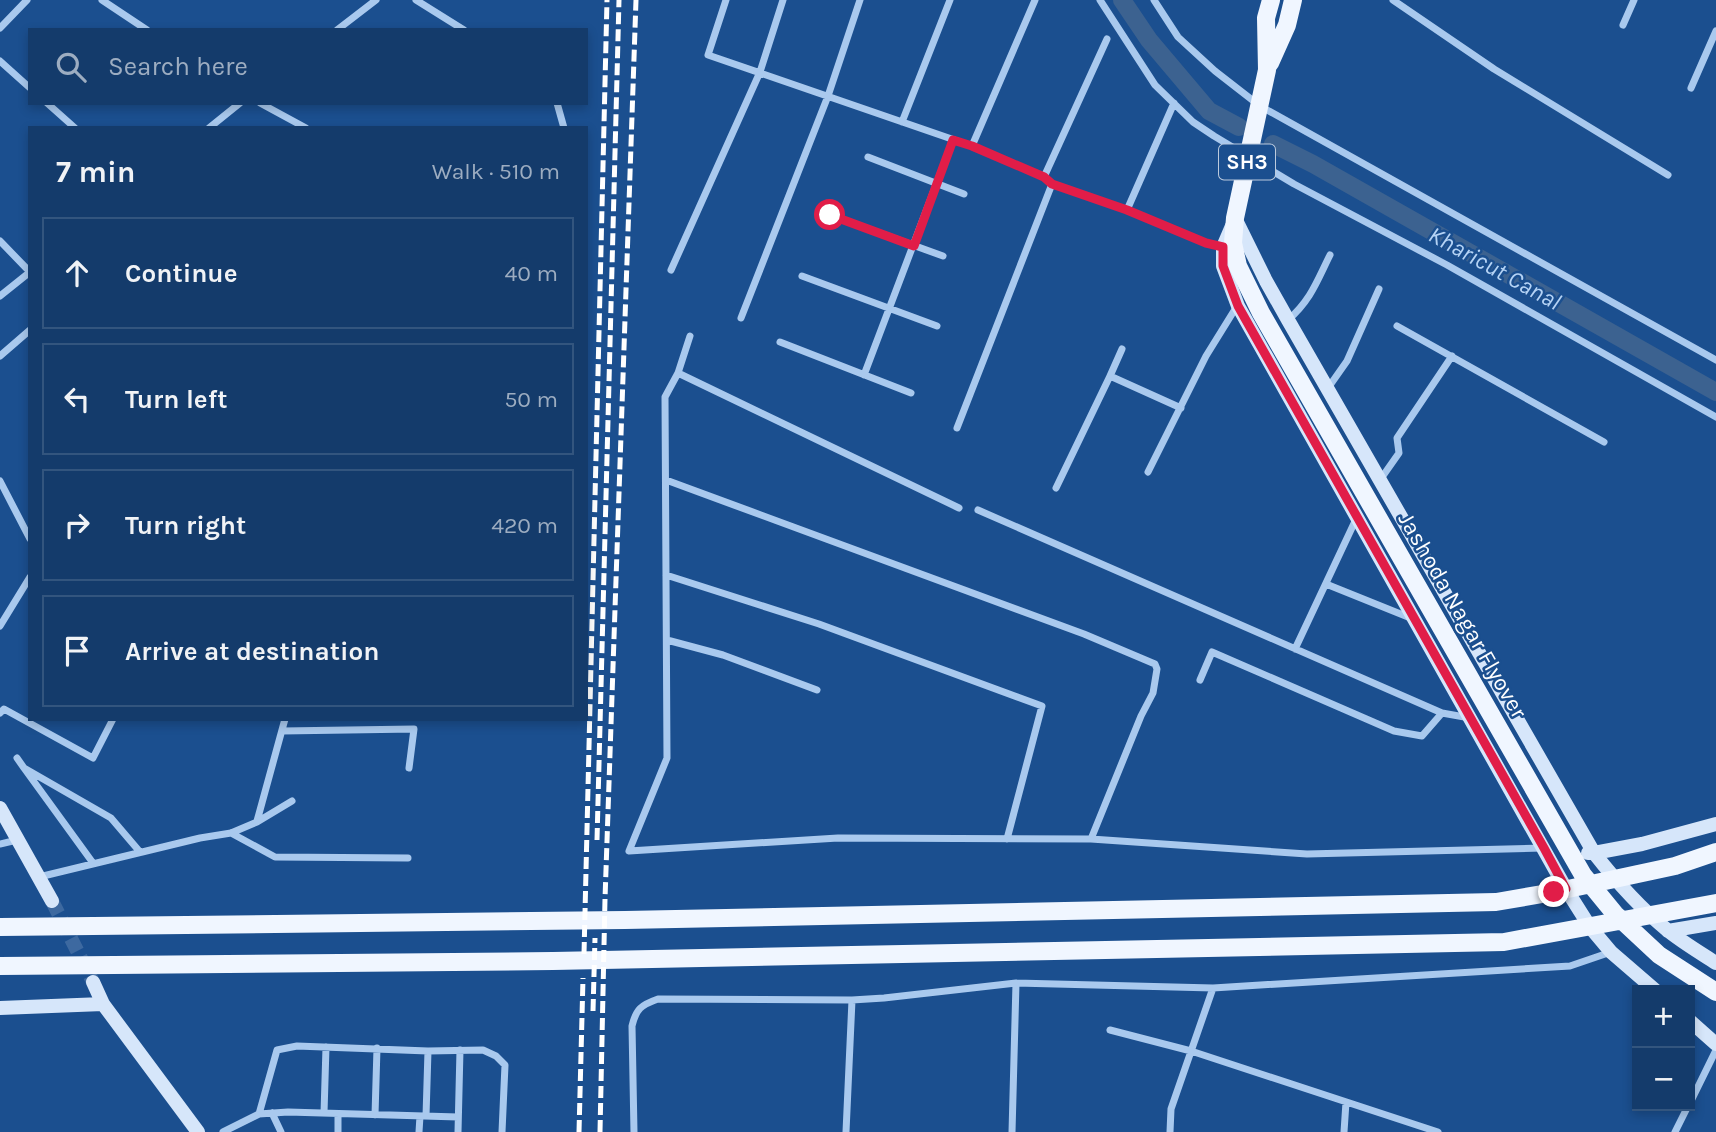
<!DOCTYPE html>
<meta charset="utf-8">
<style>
:root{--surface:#143b6b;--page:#214673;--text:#f1f3f6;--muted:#9dadc1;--line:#33557e}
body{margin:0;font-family:Karla,sans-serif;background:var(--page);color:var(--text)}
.controls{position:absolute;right:21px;bottom:21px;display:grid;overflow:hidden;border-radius:0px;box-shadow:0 4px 10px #0003}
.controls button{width:63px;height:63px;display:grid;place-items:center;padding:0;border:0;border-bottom:2px solid var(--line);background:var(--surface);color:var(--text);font:35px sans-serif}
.stop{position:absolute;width:21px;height:21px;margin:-16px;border:5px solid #e11d48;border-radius:50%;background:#fff}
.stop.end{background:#e11d48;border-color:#fff;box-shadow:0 2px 7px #0008}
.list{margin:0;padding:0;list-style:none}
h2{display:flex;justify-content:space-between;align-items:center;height:91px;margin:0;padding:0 28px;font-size:30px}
h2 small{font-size:23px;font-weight:400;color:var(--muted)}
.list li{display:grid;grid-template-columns:46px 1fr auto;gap:21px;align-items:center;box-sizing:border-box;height:112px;margin:0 14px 14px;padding:0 14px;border:2px solid var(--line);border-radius:0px}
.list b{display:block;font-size:26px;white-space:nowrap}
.list em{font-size:23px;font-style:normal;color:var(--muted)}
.icon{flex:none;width:38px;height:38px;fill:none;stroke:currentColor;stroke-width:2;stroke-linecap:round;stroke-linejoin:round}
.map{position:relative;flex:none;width:1716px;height:1132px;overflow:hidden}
.search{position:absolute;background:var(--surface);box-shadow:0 4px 10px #0003;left:28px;top:28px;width:560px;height:77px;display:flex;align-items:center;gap:18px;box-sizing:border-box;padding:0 24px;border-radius:0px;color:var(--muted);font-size:26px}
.panel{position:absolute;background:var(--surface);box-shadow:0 4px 10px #0003;left:28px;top:126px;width:560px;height:595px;border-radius:0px}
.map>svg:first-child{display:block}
</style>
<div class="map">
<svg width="1716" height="1132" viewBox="0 0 1716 1132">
<rect width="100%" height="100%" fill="#1b4f8f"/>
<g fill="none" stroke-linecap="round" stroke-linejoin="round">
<path stroke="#3c6290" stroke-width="18" d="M1122,0L1149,40L1209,111L1239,127
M1273,144L1313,164L1716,392"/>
<path stroke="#3d69a0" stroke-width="14" stroke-dasharray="14 7" stroke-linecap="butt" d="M52,901L93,982"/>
<path stroke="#a9c9ee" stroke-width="7" d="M102,0L147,30
M416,0L464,30
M726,0L708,55L972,146L1044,177L1052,184L1127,210L1206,243L1223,247
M1100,0L1155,85L1193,122L1214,136L1294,184L1447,265L1716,417
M1154,0L1178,37L1215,71L1260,106L1716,360
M1393,0L1494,69L1668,175
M1623,25L1634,0
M0,28L27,0
M337,30L376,0
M0,61L30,88
M1691,88L1716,31
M47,103L75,128
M260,103L306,128
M557,103L564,128
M902,122L950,0
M209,128L240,103
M972,146L1035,0
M868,157L964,194
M1044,177L1107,39
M1127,210L1174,103
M830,215L943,256
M0,241L30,272
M671,270L760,72L783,0
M802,276L937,326
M0,296L30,272
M741,318L828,96L860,0
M1288,320C1311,300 1317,281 1330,255
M1397,326L1604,442
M690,336L678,373L959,508
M780,342L911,393
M0,356L30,330
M678,373L665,397L667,758L629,851L838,838L1091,839L1307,854L1543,848
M864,375L953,140
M1110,376L1122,349
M1328,388L1347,361L1379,289
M957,428L1052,184
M1148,472L1206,356L1237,306
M666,480L1084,634L1155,664L1157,669L1153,693L1141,716L1091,839
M1380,480L1399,453L1397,438L1452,356
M0,481L30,539
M1056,488L1110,376L1181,408
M978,510L1442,713L1470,718
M666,575L819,624L1042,706L1007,839
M1326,584L1413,619
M0,626L30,577
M667,640L723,655L817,690
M1295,649L1357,517
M1200,680L1212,652L1394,731L1422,736L1442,713
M0,713L4,709L93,758L113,719
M282,731L414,729L409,768
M17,758L24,768
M257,821L285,719
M231,833L275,857L408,858
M0,844L17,840
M93,863L24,768L111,818L140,852
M39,877L200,838L231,833L257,822L292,801
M1110,1030L1191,1051L1438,1132
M1690,1103L1716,1050
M272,1113L281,1132
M324,1113L326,1047
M259,1114L277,1050L297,1046L428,1051L483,1050L496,1056L505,1065L502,1132
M375,1115L377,1048
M426,1116L428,1051
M223,1132L259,1114L288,1112L458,1117
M338,1132V1114
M419,1132L420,1116
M458,1132L460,1050
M634,1132L632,1026C636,1009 641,1005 658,999L852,1000L884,998L1016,983L1213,988L1570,966L1611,952
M846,1132L852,1000
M1012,1132L1016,983
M1170,1132L1171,1109L1213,988
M1344,1132L1346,1102
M1675,1132L1688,1106"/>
<path stroke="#d6e6fa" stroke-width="14" d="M1235,218L1266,281L1288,320L1594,853C1616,881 1639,907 1666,929C1682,942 1699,952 1716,963
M1232,226L1223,247V266L1238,306L1566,889L1590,927L1611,952L1655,990
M0,808L52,901
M1588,853H1594L1642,844L1716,824
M1668,931L1716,923
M93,982L103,1004L198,1132
M0,1008L103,1004
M1690,1021L1716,1044"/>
<path stroke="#f0f6ff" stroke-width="18" d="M1271,0L1266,18L1267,70L1235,218L1233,243L1238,266L1261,313L1583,875L1615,914L1659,955L1716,992
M1270,63L1287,25L1293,0
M0,927L625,920L1496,902L1554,892L1675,866L1716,852
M0,966L553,961L1504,942L1716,903"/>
<path stroke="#fff" stroke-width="5" stroke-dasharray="12 5" stroke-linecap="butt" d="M597,840L619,0
M584,954L607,0
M593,1011L595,938
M579,1132L583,978
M600,1132L605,899L636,0"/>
</g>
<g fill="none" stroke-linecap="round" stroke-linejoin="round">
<path stroke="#e11d48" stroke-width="9" d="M830,215L914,246L953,140L972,146L1044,177L1052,184L1127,210L1206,243L1223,247V266L1238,306L1544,848L1566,889L1554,892"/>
</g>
<g text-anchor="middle" stroke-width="5" stroke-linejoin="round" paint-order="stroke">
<rect fill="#1b4f8f" stroke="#bbcadd" stroke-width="2" x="1219" y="144.5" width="56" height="35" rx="5"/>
<g font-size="21" font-weight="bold" fill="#fff">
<text x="1247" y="169">SH3</text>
</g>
<g font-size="23" fill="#fff" stroke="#1b4f8f">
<text transform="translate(1463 615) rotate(60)" y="8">Jashoda Nagar Flyover</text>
</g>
<g font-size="24" font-style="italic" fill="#b5d3f5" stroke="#1b4f8f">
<text transform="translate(1495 268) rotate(29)" y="8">Kharicut Canal</text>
</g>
</g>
</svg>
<div class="controls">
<button>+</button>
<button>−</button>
</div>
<div class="stop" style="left:830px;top:215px"></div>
<div class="stop end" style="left:1554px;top:892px"></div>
<div class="search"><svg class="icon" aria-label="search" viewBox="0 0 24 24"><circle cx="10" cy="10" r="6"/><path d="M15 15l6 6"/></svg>Search here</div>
<section class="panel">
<h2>7 min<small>Walk · 510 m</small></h2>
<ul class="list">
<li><svg class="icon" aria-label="ahead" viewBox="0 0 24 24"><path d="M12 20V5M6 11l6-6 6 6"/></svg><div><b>Continue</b></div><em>40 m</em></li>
<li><svg class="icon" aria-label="left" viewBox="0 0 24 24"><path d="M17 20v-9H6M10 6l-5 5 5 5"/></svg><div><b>Turn left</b></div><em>50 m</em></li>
<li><svg class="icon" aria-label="right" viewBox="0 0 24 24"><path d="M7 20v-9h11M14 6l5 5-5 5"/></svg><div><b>Turn right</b></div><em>420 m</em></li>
<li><svg class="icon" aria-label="arrive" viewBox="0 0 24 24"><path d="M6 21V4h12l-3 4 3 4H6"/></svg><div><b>Arrive at destination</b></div></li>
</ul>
</section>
</div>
